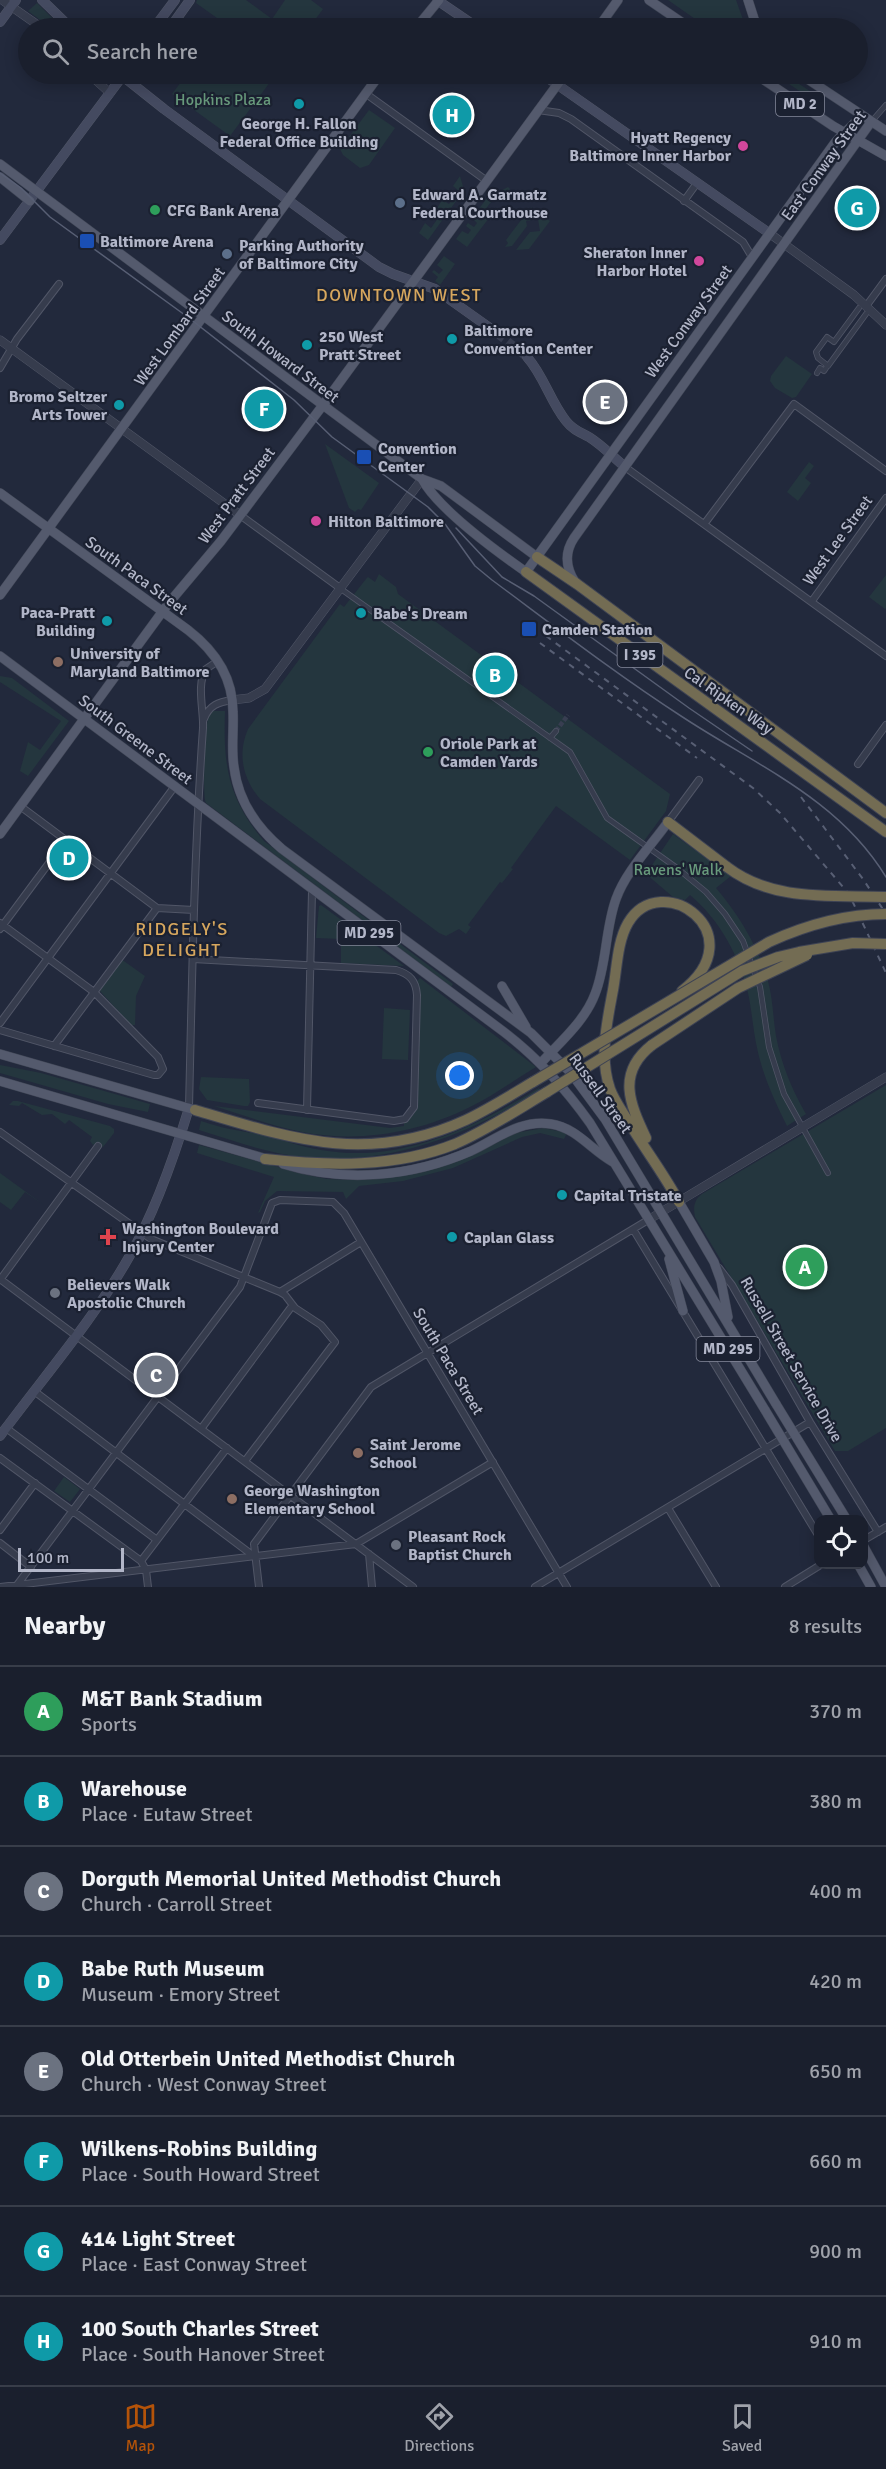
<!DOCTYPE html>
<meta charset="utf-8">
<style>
:root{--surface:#1a1f2d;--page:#272c39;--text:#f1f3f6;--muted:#9fa2aa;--line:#383d49;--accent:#b45309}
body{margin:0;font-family:Signika,sans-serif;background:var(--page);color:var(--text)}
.controls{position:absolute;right:18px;bottom:18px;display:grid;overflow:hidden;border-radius:12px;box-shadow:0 3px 15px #0003}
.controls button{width:54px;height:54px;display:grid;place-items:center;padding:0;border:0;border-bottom:2px solid var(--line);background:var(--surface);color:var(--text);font:30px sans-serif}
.scale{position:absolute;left:18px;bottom:15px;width:106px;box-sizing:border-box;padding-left:6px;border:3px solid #b2b6c8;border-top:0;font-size:16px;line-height:21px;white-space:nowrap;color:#b2b6c8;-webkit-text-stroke:4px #1b2131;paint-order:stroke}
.you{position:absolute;left:460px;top:1076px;width:21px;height:21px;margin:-15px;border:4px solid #fff;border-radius:50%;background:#1a73e8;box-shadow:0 0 0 9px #1a73e833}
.badge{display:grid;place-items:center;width:39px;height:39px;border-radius:50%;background:var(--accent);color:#fff;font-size:20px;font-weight:700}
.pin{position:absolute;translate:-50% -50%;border:3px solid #fff;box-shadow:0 2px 6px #0006}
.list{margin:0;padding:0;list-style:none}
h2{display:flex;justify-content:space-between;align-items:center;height:78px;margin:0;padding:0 24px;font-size:26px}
h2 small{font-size:20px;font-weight:400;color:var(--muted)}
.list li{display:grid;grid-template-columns:39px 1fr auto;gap:18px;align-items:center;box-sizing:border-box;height:90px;padding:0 24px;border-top:2px solid var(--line)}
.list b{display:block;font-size:22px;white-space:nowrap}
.list p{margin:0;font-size:20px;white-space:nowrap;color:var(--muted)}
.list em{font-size:20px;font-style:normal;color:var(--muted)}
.icon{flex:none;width:33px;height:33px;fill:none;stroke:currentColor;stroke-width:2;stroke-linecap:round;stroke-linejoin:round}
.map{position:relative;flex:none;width:886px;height:1587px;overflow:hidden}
.search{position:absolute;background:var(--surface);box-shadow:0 3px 15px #0003;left:18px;right:18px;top:18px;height:66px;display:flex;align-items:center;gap:15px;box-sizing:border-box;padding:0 21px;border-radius:33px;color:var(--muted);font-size:22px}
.sheet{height:798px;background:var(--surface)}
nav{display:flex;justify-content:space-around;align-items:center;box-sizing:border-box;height:84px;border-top:2px solid var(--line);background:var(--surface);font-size:16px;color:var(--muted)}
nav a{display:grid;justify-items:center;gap:3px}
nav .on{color:var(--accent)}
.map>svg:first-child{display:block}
</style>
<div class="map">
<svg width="886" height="1587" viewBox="0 0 886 1587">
<rect width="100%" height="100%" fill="#22293c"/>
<path fill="#24363e" d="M197,0H246L272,19L285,0H311L323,9L309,28H220L224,23L196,3Z
M668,0H736L746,28H708Z
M37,3L62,28H51L28,11Z
M187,74H276L230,136L172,94Z
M774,74H784L825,101L822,106Z
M369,110L395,128L369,165L360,168L343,155L340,149Z
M460,176L464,190L428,240L419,233L425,223L431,228L441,214L436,210L442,200L449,204L459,191L453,186Z
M508,187L510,189L503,199L499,196C492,200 485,207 485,215L489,218L467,247L456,239L462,231L468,234L471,230L466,226L468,223L474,227L477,223L472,218L487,198Z
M531,207L550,221L529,249L516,250L530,232L540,231L538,219L526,221L527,226L512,246L505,247L508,243L506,240Z
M444,256L455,264L440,285L435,281L438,277L432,272L434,270L439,274L443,270L437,265Z
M786,356L812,374L796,397L792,398L775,388L770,381L771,376Z
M325,444L379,483L361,510L358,509L355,512L349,508Z
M809,462L814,466L805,478L811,483L798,501L787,492Z
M379,574L396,587L398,594L670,794L666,811L630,860L556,806L511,868L513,869L502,883L500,882L468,925L471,927L466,934L459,929L446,936L439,933L260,799C243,779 237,754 248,729L340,604L344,607L366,579L368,577L375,582Z
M886,575V608L885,609L869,597Z
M0,676L12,678L69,721L28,776L20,771L28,742L40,750L61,721L0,682Z
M213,711H225C223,765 228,799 264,841L453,984L451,987L206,803C202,797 205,729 208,719C209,715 210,715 213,711Z
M673,834L731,876L716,888C739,915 758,946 768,981C773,999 773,1018 776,1036C781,1063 792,1090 806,1114L787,1126C774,1100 763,1076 757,1048C753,1030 752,1011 748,993C740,957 719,919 690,895L685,900L673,897L646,874Z
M321,905L404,966L341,963V939L316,938L319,906Z
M121,959L145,976L136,996L135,1025H131L99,990Z
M420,978L536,1067C514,1080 493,1096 470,1107C418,1133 359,1143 302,1132C272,1126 243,1115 214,1106L390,1128L404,1126V1123L414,1114L417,1105L420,991L417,981Z
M384,1008L410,1010L408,1060L382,1059Z
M0,1065L41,1073L150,1104L148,1112L108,1104L0,1073Z
M201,1077L249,1079L250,1102L248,1106H244L207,1100L199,1089Z
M886,1085V1428L848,1451H835L695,1217C693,1207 694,1200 702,1194Z
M539,1088L540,1090C470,1134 391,1166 306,1157C269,1154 234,1141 199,1130L201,1121C221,1128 239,1131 259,1134C280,1138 299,1147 321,1150C400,1164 473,1128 539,1088Z
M13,1101H18L110,1126L114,1129V1133L103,1147L97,1143L93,1145L90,1141L92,1137L69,1120L65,1124L52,1114L42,1115L22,1103L19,1106L9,1105Z
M544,1128L567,1133L564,1139L540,1133L522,1137L453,1168L403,1181L359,1186L346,1199L343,1192L277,1191L265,1201L260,1212L258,1213L274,1177L197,1153L199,1145L307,1175L327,1179L358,1180L393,1177L498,1142L515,1133Z
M0,1173L44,1205L25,1192L11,1210L0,1202Z
M64,1477L80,1489L70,1502L54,1491Z"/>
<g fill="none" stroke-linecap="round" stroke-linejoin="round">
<path stroke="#383e51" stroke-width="4.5" stroke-dasharray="4.5 2" stroke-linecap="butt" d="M556,731L568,715"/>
<path stroke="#383e51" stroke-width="9" stroke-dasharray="9 4.5" stroke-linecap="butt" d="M497,333L527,357"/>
<defs>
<path id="pedestrian" d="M872,121L886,105
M859,308L834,342L827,337L816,352L818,358L828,366L866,314
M817,373L820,368L824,371L826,368
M341,589L570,752L607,818L677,868L706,892L725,914L743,941L760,987L769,1047L784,1094L828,1173
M550,738L556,731"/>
<path id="minor" d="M365,93L487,181
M538,110L559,113L571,119L743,242L752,257
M684,201L697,183
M867,305L886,279
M0,368L17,339L59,284
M625,467L886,656
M240,515L340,588
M705,523L794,404L886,471
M812,601L886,498
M204,719C209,705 219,702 232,700
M858,764L886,725
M20,806L157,908L194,910
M668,822L699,780
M0,923L94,992L158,1057L163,1069L158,1075H154L0,1030
M0,929L66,840
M193,959L396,970C410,974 416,981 417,995L414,1107L405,1119L394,1121L258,1103
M0,1023L175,786
M54,1046L157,908
M189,1108C192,982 194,855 203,728C204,711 196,684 206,669L218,661
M307,1110L312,891
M0,1132L151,1239L280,1292L361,1242
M633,1229L818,1535
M719,1268L732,1285L810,1422L878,1532
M0,1279L413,1587
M0,1280L98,1146
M34,1391L255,1557
M6,1428L157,1540
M201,1429L292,1306
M0,1458L141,1561L146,1570L148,1587
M245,1461L335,1342L321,1325L295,1308L285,1295L280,1292
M668,1508L716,1587
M0,1530L35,1483
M864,1540L886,1527
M0,1543L31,1567
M369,1554L372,1587
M141,1561L227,1448
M17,1585L240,1287L272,1203L280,1200L333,1202L344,1213L567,1587
M0,1587L356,1544L493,1462
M259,1587L254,1544L371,1387L648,1220
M535,1587L810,1422
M785,1587L822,1564"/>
<path id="tertiary" d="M2,0L42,28
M89,74L110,93
M769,233L854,295L886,325
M0,340L240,515
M232,700L249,698L265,689L422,479
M648,1220L886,1077"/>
<path id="secondary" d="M42,0L71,28
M437,0L478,28
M0,22L16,0
M154,28L175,0
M170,28L190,0
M120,74L164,109L379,267L393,274L435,289L497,333
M542,74L769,233
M0,240L124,74
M527,357C544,376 550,401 566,421C573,430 580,432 589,437C602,445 613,457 625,467
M0,1436C42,1379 94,1319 129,1257C153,1216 175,1154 189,1108"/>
<path id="primary" d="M649,0L690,28
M748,0L757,28
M416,28L439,0
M598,28L618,0
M755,74L833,126L886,156
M800,74L886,131
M0,164L422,479L441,486L537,557
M0,177L30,201
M422,479C439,510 496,551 526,572L834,144C842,133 853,127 861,115
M0,493L188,630C214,650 233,677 233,712C234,730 231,749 234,767C238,800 257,828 282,849L531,1033L571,1073L605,1119L776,1404
M575,582C566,568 564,553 574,538L871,122
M0,595L380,74
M0,656L504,1032C538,1058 565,1088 590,1123L765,1410
M0,834L168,604L221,541L323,405L565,74
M502,986L526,1027
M0,1054L195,1110
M541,1063C560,1042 585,1021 595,994C607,964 605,929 616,899C626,871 651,846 668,822
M0,1081L270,1160
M283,1164C345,1183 411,1177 471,1151C497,1139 520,1119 551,1124C577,1128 591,1150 613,1162
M679,1202L714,1262L721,1281L728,1317
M669,1259L683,1311
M864,1547L886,1587
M858,1564L871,1587"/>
<path id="motorway" d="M537,557L577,584L886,813
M526,572L886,832
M668,822L727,867
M195,1110C292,1139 368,1165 466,1120C489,1109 511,1095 533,1082
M646,1138C630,1104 616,1073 652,1045
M265,1159C329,1166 395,1168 455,1144C487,1130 517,1110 547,1092
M679,1202C664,1174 644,1148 628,1121C622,1111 614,1100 610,1089C599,1057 607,1022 613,990C617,969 617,942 628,923C661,867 756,934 682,991"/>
</defs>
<use href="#pedestrian" stroke="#515667" stroke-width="6"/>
<use href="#minor" stroke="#515667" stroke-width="8"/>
<use href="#tertiary" stroke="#515667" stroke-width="9"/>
<use href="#secondary" stroke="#515667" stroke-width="10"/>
<use href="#primary" stroke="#3f4555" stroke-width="10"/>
<use href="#motorway" stroke="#3e4354" stroke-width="12"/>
<use href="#pedestrian" stroke="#363c4d" stroke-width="4.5"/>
<use href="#minor" stroke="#363c4d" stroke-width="6"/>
<use href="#tertiary" stroke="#363c4d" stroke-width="8"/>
<use href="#secondary" stroke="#444a60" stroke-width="9"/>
<use href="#primary" stroke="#545a6d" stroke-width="9"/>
<use href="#motorway" stroke="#736c53" stroke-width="10"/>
<path stroke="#585f74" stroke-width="1.5" d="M0,173L21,188L50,217L189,318L294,400L332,437L428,507L445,524L475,566L492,580C554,626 616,674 681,716C755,765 838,798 886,877
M456,528L502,577L534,596L689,708L752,751"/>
<path stroke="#585f74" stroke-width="2" stroke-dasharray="6 6" stroke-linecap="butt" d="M546,636L753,788L780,813L849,894L886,973
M540,643L697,758
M801,797L863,879L886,914"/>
<defs>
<path id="primary-bridge" d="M776,1404L847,1520
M765,1410L831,1520"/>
<path id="motorway-bridge" d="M727,867C773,902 830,895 886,897
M652,1045L738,988L807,955
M533,1082L769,942C806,925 845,914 886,914
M547,1092L742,971L778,957L799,952L853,943L886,944"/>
</defs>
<use href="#primary-bridge" stroke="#3f4555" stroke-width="10" stroke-linecap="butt"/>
<use href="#motorway-bridge" stroke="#3e4354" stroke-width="12" stroke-linecap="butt"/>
<use href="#primary-bridge" stroke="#545a6d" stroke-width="9"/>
<use href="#motorway-bridge" stroke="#736c53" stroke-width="10"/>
</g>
<g fill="#0f9aa8" stroke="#1b2131" stroke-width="2">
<circle cx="299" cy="104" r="6"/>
<circle cx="452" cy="339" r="6"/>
<circle cx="307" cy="345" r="6"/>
<circle cx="119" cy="405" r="6"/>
<circle cx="361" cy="613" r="6"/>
<circle cx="107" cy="621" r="6"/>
<circle cx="562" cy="1195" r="6"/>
<circle cx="452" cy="1237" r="6"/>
</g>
<g fill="#d1479c" stroke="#1b2131" stroke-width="2">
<circle cx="743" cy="146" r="6"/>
<circle cx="699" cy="261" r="6"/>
<circle cx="316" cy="521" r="6"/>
</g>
<g fill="#5c6f8a" stroke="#1b2131" stroke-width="2">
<circle cx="400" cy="203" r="6"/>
<circle cx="227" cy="254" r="6"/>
</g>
<g fill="#2e9e5b" stroke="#1b2131" stroke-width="2">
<circle cx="155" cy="210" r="6"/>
<circle cx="428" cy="752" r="6"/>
</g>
<g fill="#1a4fb4" stroke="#1b2131" stroke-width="2">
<rect x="79" y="233" width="16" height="16" rx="3"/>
<rect x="356" y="449" width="16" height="16" rx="3"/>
<rect x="521" y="621" width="16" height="16" rx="3"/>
</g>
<g fill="#8d6e63" stroke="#1b2131" stroke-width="2">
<circle cx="58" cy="662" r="6"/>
<circle cx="358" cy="1453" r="6"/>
<circle cx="232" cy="1499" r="6"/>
</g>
<path fill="#e0444e" stroke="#1b2131" stroke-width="2" d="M105 1228h6v6h6v6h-6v6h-6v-6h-6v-6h6z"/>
<g fill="#6b7280" stroke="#1b2131" stroke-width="2">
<circle cx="55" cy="1293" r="6"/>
<circle cx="396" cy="1545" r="6"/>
</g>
<g text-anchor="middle" stroke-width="4.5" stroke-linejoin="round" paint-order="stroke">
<g fill="#1b2131" stroke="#85899b" stroke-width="1.5">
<rect x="776" y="92" width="48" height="24" rx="4.5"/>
<rect x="617.5" y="643" width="45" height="24" rx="4.5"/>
<rect x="337.5" y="921" width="63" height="24" rx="4.5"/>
<rect x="696.5" y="1337" width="63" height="24" rx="4.5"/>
</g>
<g font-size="15" font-weight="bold" fill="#b2b6c8">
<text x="800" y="109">MD 2</text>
<text x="640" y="660">I 395</text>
<text x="369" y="938">MD 295</text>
<text x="728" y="1354">MD 295</text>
</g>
<g font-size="16" fill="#689a7c" stroke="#1b2131">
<text x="223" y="105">Hopkins Plaza</text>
<text x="678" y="875">Ravens' Walk</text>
</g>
<g font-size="16" font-weight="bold" fill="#b2b6c8" stroke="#1b2131" text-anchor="start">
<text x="299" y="129" text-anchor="middle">George H. Fallon<tspan x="299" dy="18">Federal Office Building</tspan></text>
<text x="731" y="143" text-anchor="end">Hyatt Regency<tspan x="731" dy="18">Baltimore Inner Harbor</tspan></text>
<text x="412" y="200">Edward A. Garmatz<tspan x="412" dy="18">Federal Courthouse</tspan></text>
<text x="167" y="216">CFG Bank Arena</text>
<text x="100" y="247">Baltimore Arena</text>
<text x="239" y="251">Parking Authority<tspan x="239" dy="18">of Baltimore City</tspan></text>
<text x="687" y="258" text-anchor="end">Sheraton Inner<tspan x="687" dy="18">Harbor Hotel</tspan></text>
<text x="464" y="336">Baltimore<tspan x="464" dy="18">Convention Center</tspan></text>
<text x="319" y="342">250 West<tspan x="319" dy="18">Pratt Street</tspan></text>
<text x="107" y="402" text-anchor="end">Bromo Seltzer<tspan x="107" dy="18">Arts Tower</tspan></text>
<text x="378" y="454">Convention<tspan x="378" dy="18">Center</tspan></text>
<text x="328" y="527">Hilton Baltimore</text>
<text x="95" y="618" text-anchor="end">Paca-Pratt<tspan x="95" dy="18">Building</tspan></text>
<text x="373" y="619">Babe's Dream</text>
<text x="542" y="635">Camden Station</text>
<text x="70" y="659">University of<tspan x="70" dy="18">Maryland Baltimore</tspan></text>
<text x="440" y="749">Oriole Park at<tspan x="440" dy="18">Camden Yards</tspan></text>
<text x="574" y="1201">Capital Tristate</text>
<text x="122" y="1234">Washington Boulevard<tspan x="122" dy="18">Injury Center</tspan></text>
<text x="464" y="1243">Caplan Glass</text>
<text x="67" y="1290">Believers Walk<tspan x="67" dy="18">Apostolic Church</tspan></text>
<text x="370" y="1450">Saint Jerome<tspan x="370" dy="18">School</tspan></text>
<text x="244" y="1496">George Washington<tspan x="244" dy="18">Elementary School</tspan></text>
<text x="408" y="1542">Pleasant Rock<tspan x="408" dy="18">Baptist Church</tspan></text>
</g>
<g font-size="16" fill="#b2b6c8" stroke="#1b2131">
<text transform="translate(823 165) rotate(-54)" y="6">East Conway Street</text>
<text transform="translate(688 321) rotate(-54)" y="6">West Conway Street</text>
<text transform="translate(179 326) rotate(-54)" y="6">West Lombard Street</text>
<text transform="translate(281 356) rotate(37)" y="6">South Howard Street</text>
<text transform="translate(236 495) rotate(-53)" y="6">West Pratt Street</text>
<text transform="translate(837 540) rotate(-54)" y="6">West Lee Street</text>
<text transform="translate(137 575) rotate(36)" y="6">South Paca Street</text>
<text transform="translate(729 700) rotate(35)" y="6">Cal Ripken Way</text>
<text transform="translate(136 739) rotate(37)" y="6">South Greene Street</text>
<text transform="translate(601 1093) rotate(54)" y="6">Russell Street</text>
<text transform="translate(792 1359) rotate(60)" y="6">Russell Street Service Drive</text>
<text transform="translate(449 1361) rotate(59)" y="6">South Paca Street</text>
</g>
<g font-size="18" letter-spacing="1.5" fill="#d7a75e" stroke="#1b2131">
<text x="399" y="301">DOWNTOWN WEST</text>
<text x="182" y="935">RIDGELY'S<tspan x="182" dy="21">DELIGHT</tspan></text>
</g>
</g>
</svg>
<div class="controls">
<button><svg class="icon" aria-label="locate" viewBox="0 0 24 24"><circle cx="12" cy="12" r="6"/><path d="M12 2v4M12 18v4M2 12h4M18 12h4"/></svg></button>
</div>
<div class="scale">100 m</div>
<div class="you"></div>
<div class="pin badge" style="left:805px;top:1267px;background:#2e9e5b">A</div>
<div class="pin badge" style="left:495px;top:675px;background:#0f9aa8">B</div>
<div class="pin badge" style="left:156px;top:1375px;background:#6b7280">C</div>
<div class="pin badge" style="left:69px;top:858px;background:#0f9aa8">D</div>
<div class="pin badge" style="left:605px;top:402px;background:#6b7280">E</div>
<div class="pin badge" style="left:264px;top:409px;background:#0f9aa8">F</div>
<div class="pin badge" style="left:857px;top:208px;background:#0f9aa8">G</div>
<div class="pin badge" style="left:452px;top:115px;background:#0f9aa8">H</div>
<div class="search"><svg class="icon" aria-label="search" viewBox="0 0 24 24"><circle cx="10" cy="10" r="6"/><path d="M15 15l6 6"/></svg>Search here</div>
</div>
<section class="sheet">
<h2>Nearby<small>8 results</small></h2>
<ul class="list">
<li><span class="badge" style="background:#2e9e5b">A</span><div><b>M&amp;T Bank Stadium</b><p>Sports</p></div><em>370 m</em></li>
<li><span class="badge" style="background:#0f9aa8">B</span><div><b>Warehouse</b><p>Place · Eutaw Street</p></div><em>380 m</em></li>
<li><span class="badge" style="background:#6b7280">C</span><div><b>Dorguth Memorial United Methodist Church</b><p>Church · Carroll Street</p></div><em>400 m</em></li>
<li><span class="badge" style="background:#0f9aa8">D</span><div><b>Babe Ruth Museum</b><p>Museum · Emory Street</p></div><em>420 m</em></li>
<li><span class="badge" style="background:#6b7280">E</span><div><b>Old Otterbein United Methodist Church</b><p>Church · West Conway Street</p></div><em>650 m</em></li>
<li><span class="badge" style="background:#0f9aa8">F</span><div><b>Wilkens-Robins Building</b><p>Place · South Howard Street</p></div><em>660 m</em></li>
<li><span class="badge" style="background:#0f9aa8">G</span><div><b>414 Light Street</b><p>Place · East Conway Street</p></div><em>900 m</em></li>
<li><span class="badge" style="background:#0f9aa8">H</span><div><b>100 South Charles Street</b><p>Place · South Hanover Street</p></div><em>910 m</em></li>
</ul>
</section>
<nav>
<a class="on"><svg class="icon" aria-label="map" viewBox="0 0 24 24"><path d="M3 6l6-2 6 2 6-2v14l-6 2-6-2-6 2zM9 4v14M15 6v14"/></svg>Map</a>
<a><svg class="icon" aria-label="directions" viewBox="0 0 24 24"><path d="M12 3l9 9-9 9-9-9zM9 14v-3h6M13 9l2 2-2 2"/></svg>Directions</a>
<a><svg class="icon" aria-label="saved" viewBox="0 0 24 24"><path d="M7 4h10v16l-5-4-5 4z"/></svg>Saved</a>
</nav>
